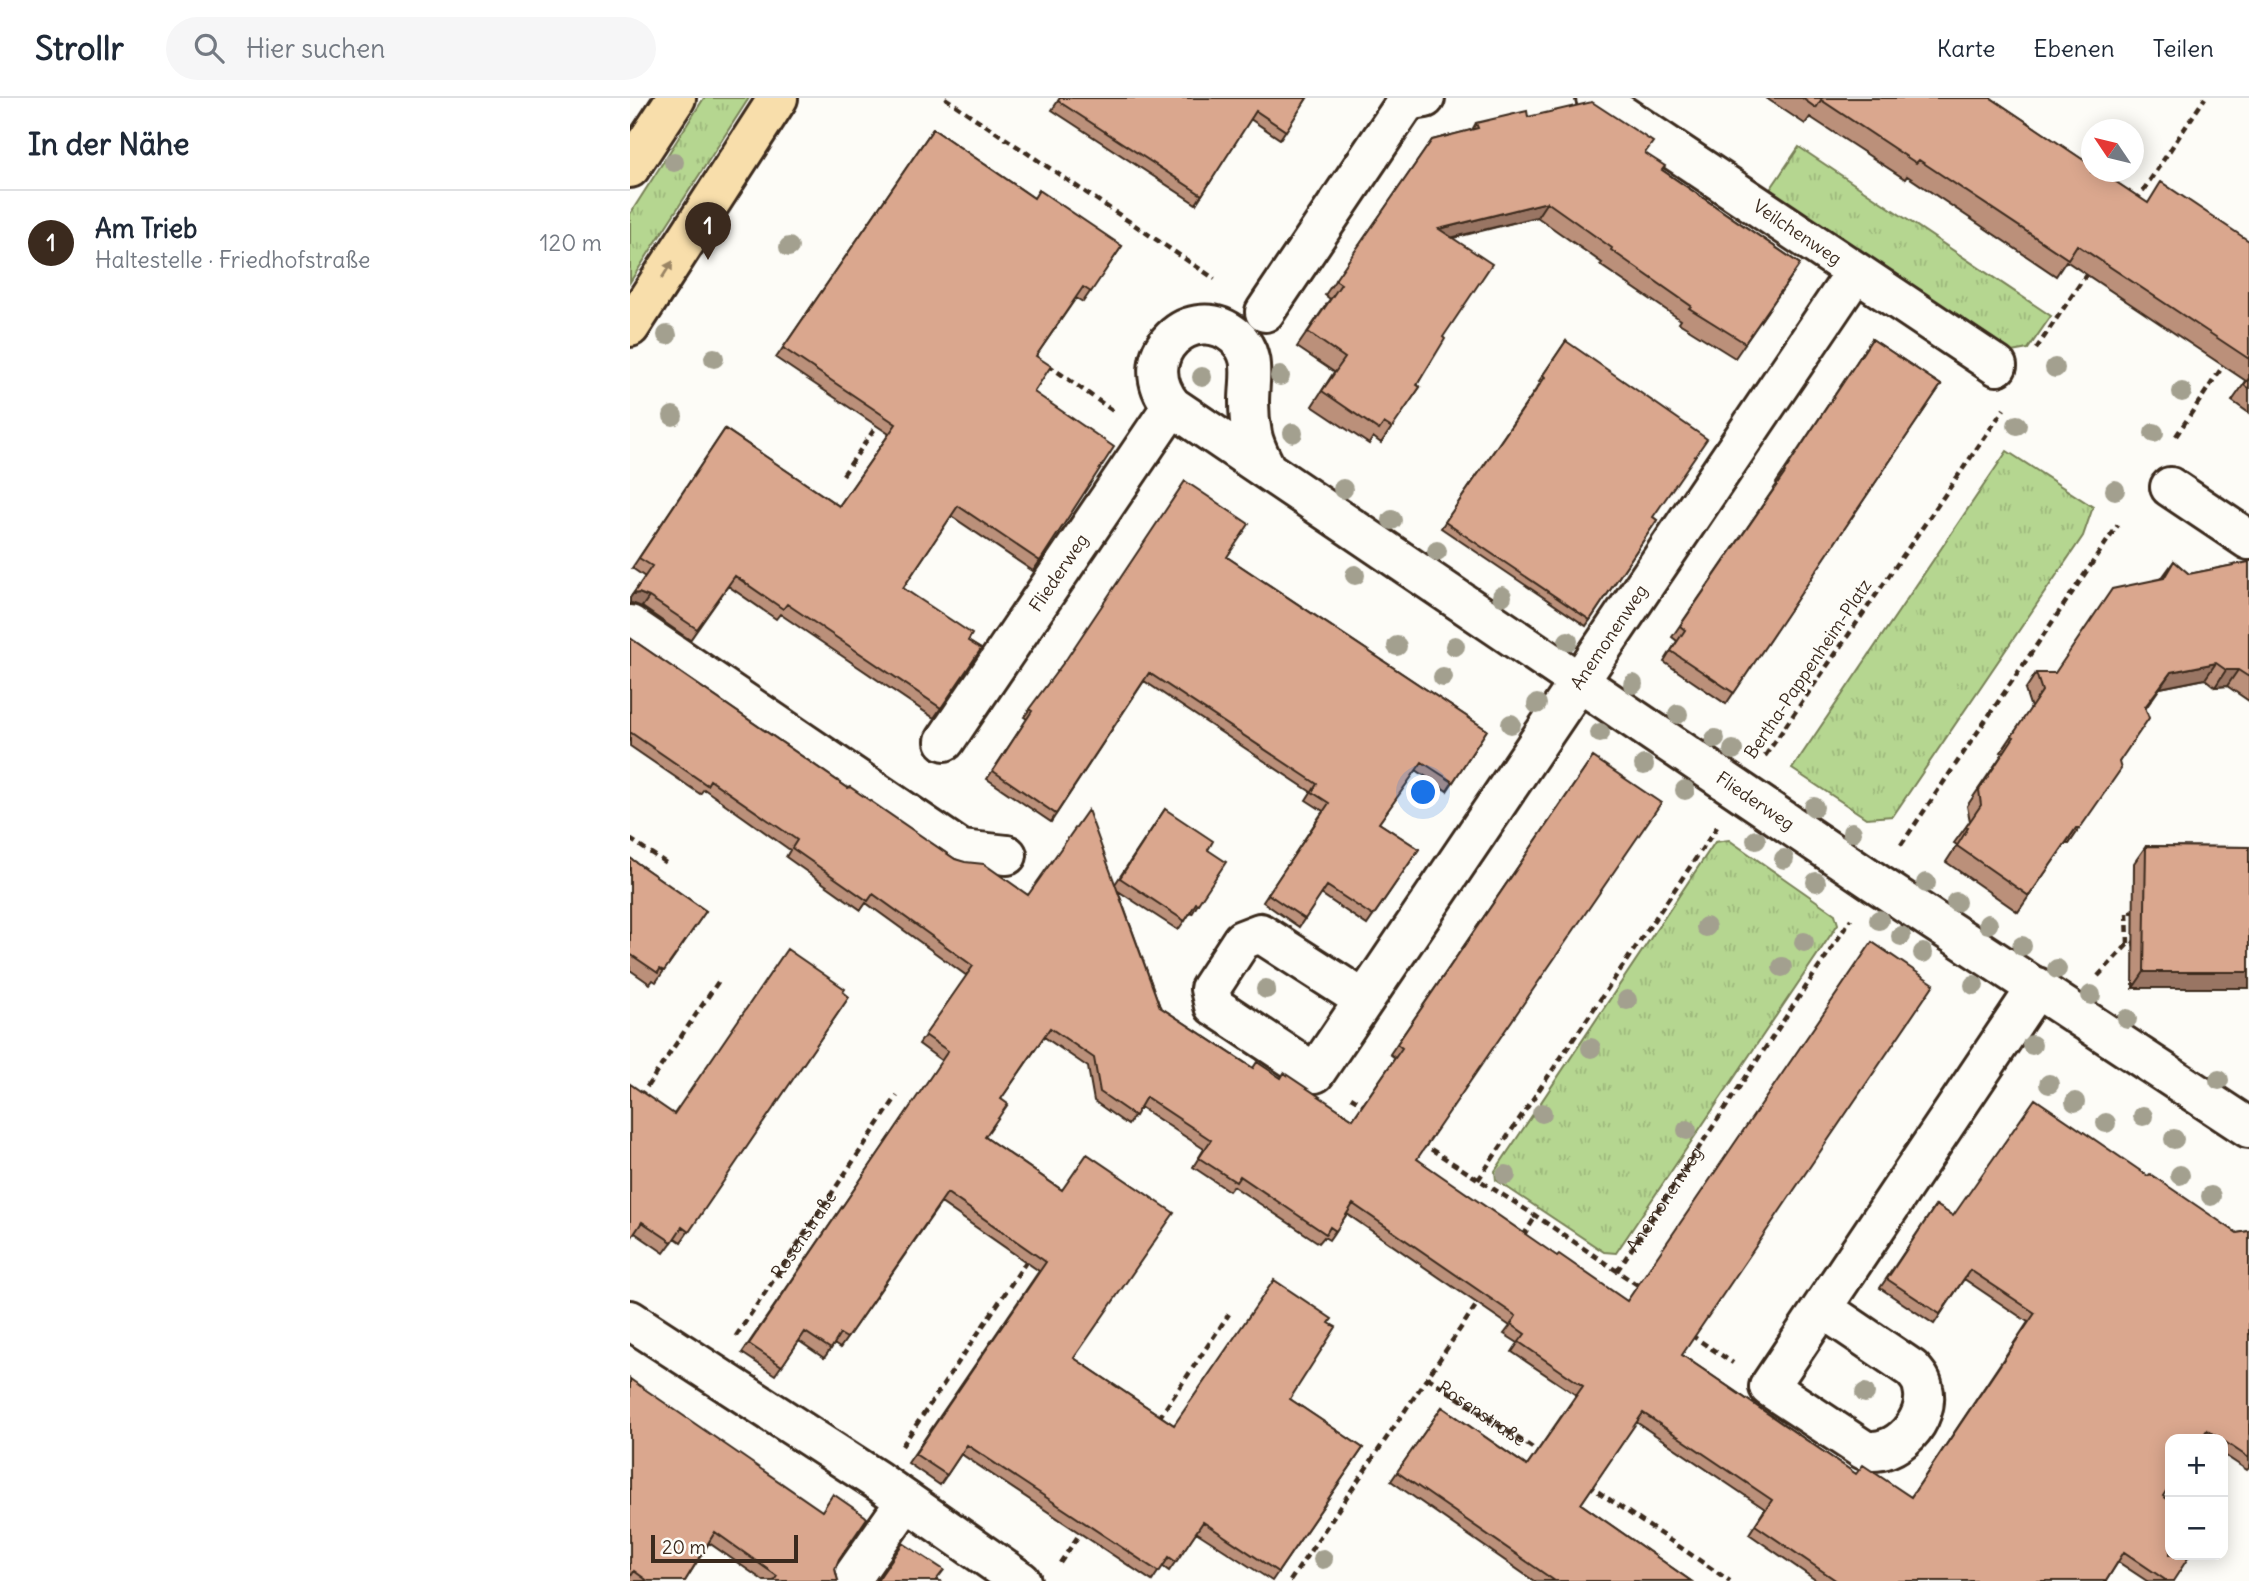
<!DOCTYPE html>
<html lang="de">
<meta charset="utf-8">
<style>
:root{--surface:#fff;--page:#f6f6f7;--text:#1f2937;--muted:#747a83;--line:#e0e1e3;--accent:#3b2a1e}
body{margin:0;font-family:Delius,sans-serif;background:var(--page);color:var(--text)}
.controls{position:absolute;right:21px;bottom:21px;display:grid;overflow:hidden;border-radius:14px;box-shadow:0 4px 18px #0003}
.controls button{width:63px;height:63px;display:grid;place-items:center;padding:0;border:0;border-bottom:2px solid var(--line);background:var(--surface);color:var(--text);font:35px sans-serif}
.compass{position:absolute;left:1451px;top:21px;width:63px;height:63px;border-radius:50%;background:var(--surface);box-shadow:0 4px 18px #0003;rotate:305deg}
.scale{position:absolute;left:21px;bottom:18px;width:147px;box-sizing:border-box;padding-left:7px;border:4px solid #3b2a1e;border-top:0;font-size:19px;line-height:24px;white-space:nowrap;color:#3b2a1e;-webkit-text-stroke:5px #fdfcf7;paint-order:stroke}
.you{position:absolute;left:794px;top:695px;width:24px;height:24px;margin:-18px;border:5px solid #fff;border-radius:50%;background:#1a73e8;box-shadow:0 0 0 10px #1a73e833}
.badge{display:grid;place-items:center;width:46px;height:46px;border-radius:50%;background:var(--accent);color:#fff;font-size:23px;font-weight:700}
.pin{position:absolute;translate:-50% -58px;filter:drop-shadow(0 2px 4px #0008)}
.pin::after{content:'';position:absolute;top:37px;width:24px;height:21px;background:inherit;clip-path:polygon(0 0,100% 0,50% 100%)}
.list{margin:0;padding:0;list-style:none}
h2{display:flex;justify-content:space-between;align-items:center;height:91px;margin:0;padding:0 28px;font-size:30px}
h2 small{font-size:23px;font-weight:400;color:var(--muted)}
.list li{display:grid;grid-template-columns:46px 1fr auto;gap:21px;align-items:center;box-sizing:border-box;height:105px;padding:0 28px;border-top:2px solid var(--line)}
.list b{display:block;font-size:26px;white-space:nowrap}
.list p{margin:0;font-size:23px;white-space:nowrap;color:var(--muted)}
.list em{font-size:23px;font-style:normal;color:var(--muted)}
.icon{flex:none;width:38px;height:38px;fill:none;stroke:currentColor;stroke-width:2;stroke-linecap:round;stroke-linejoin:round}
.map{position:relative;flex:none;width:1619px;height:1483px;overflow:hidden}
header{display:flex;align-items:center;gap:42px;box-sizing:border-box;height:98px;padding:0 35px;background:var(--surface);border-bottom:2px solid var(--line)}
header strong{font-size:33px}
nav{display:flex;gap:38px;margin-inline-start:auto;font-size:24px}
.search{width:490px;height:63px;background:var(--page);display:flex;align-items:center;gap:18px;box-sizing:border-box;padding:0 24px;border-radius:38px;color:var(--muted);font-size:26px}
main{display:flex}
aside{flex:1;background:var(--surface)}
.map>svg:first-child{display:block}
</style>
<header>
<strong>Strollr</strong>
<div class="search"><svg class="icon" aria-label="search" viewBox="0 0 24 24"><circle cx="10" cy="10" r="6"/><path d="M15 15l6 6"/></svg>Hier suchen</div>
<nav><a>Karte</a><a>Ebenen</a><a>Teilen</a></nav>
</header>
<main>
<aside>
<h2>In der Nähe<small></small></h2>
<ul class="list">
<li><span class="badge">1</span><div><b>Am Trieb</b><p>Haltestelle · Friedhofstraße</p></div><em>120 m</em></li>
</ul>
</aside>
<div class="map">
<svg width="1619" height="1483" viewBox="0 0 1619 1483">
<defs>
<pattern id="grass-tufts" width="24" height="20" patternUnits="userSpaceOnUse" patternTransform="scale(1.75)"><rect width="24" height="20" fill="#b5d690"/><path d="M3 7l-1-3M5 7V3M7 7l1-3M15 17l-1-3M17 17v-4M19 17l1-3" fill="none" stroke="#9db87c"/></pattern>
</defs>
<rect width="100%" height="100%" fill="#fdfcf7"/>
<filter id="ink" filterUnits="userSpaceOnUse"><feTurbulence type="fractalNoise" baseFrequency=".0143" numOctaves="2"/><feDisplacementMap in="SourceGraphic" scale="14" xChannelSelector="R" yChannelSelector="G"/><feConvolveMatrix kernelMatrix="1 2 1 2 8 2 1 2 1" color-interpolation-filters="sRGB"/></filter>
<g filter="url(#ink)">
<path fill="url(#grass-tufts)" stroke="#788057" stroke-width="2" d="M74,0H119L0,184V116Z
M1169,49L1421,218L1398,251L1376,255L1137,96Z
M1377,353L1463,409L1453,438L1263,718L1236,720L1162,671Z
M1099,742L1205,816L1208,826L986,1155L974,1154L866,1082L865,1073L1085,744Z"/>
<g fill="none" stroke-linecap="round" stroke-linejoin="round">
<defs>
<g id="minor">
<path id="s4" d="M966,0L1367,268"/>
<path d="M635,214L777,3L795,0"/>
<path id="s5" d="M636,371C631,360 624,348 622,336C620,326 619,314 619,304C619,280 627,257 605,238C563,202 500,257 542,308L1246,785L1619,1030"/>
<path d="M1540,389L1619,442"/>
<path d="M0,527L331,752L377,757"/>
<path id="s6" d="M315,643L542,308"/>
<path id="s7" d="M734,902L630,835L612,842L580,891L584,908L685,975L1225,175"/>
<path d="M1192,1210L1282,1271C1287,1277 1292,1282 1293,1290C1301,1321 1266,1360 1234,1352L1139,1289L1407,889"/>
<path d="M0,1222L248,1383L391,1483"/>
<path d="M220,1483L276,1403"/>
</g>
<path id="major" d="M0,70L46,0
M0,229L148,0"/>
</defs>
<use href="#minor" stroke="#3b2a1e" stroke-width="44"/>
<use href="#major" stroke="#3b2a1e" stroke-width="44"/>
<g stroke="#3b2a1e" stroke-width="4.5" stroke-dasharray="7 5" stroke-linecap="butt">
<path d="M315,0L585,181"/>
<path d="M1506,103L1575,0"/>
<path d="M1406,251L1458,174"/>
<path d="M418,267L486,315"/>
<path d="M1546,338L1595,265"/>
<path d="M213,377L250,323"/>
<path d="M1135,658L1374,311"/>
<path d="M0,741L39,767"/>
<path d="M1271,747L1488,427"/>
<path d="M1498,846L1497,813L1504,814L1507,817"/>
<path d="M1468,878L1498,846H1503L1506,841"/>
<path d="M10,999L90,881"/>
<path d="M721,999L737,1009"/>
<path d="M791,1045L906,1118L1012,1190"/>
<path d="M848,1082L1087,729"/>
<path d="M893,1138L906,1118"/>
<path id="s1" d="M987,1173L1221,821"/>
<path d="M1061,1237L1103,1265"/>
<path id="s2" d="M106,1238L267,998"/>
<path id="s3" d="M797,1279L910,1355"/>
<path d="M529,1320L599,1216"/>
<path d="M272,1348L398,1161"/>
<path d="M958,1387L1100,1483"/>
<path d="M430,1465L453,1431"/>
<path d="M660,1483L849,1203"/>
</g>
<use href="#minor" stroke="#fdfcf7" stroke-width="38"/>
<use href="#major" stroke="#f8deab" stroke-width="38"/>
</g>
<g fill="#a3a08f">
<circle cx="44" cy="64" r="10"/>
<circle cx="159" cy="149" r="10"/>
<circle cx="37" cy="237" r="10"/>
<circle cx="84" cy="260" r="10"/>
<circle cx="1425" cy="270" r="10"/>
<circle cx="650" cy="278" r="10"/>
<circle cx="572" cy="279" r="10"/>
<circle cx="1552" cy="294" r="10"/>
<circle cx="43" cy="318" r="10"/>
<circle cx="1387" cy="327" r="10"/>
<circle cx="663" cy="335" r="10"/>
<circle cx="1524" cy="335" r="10"/>
<circle cx="713" cy="391" r="10"/>
<circle cx="1485" cy="392" r="10"/>
<circle cx="762" cy="422" r="10"/>
<circle cx="807" cy="453" r="10"/>
<circle cx="725" cy="477" r="10"/>
<circle cx="872" cy="498" r="10"/>
<circle cx="938" cy="543" r="10"/>
<circle cx="767" cy="548" r="10"/>
<circle cx="825" cy="548" r="10"/>
<circle cx="813" cy="579" r="10"/>
<circle cx="1003" cy="586" r="10"/>
<circle cx="907" cy="606" r="10"/>
<circle cx="1048" cy="616" r="10"/>
<circle cx="881" cy="626" r="10"/>
<circle cx="970" cy="635" r="10"/>
<circle cx="1085" cy="641" r="10"/>
<circle cx="1103" cy="652" r="10"/>
<circle cx="1014" cy="667" r="10"/>
<circle cx="1055" cy="692" r="10"/>
<circle cx="1184" cy="709" r="10"/>
<circle cx="1222" cy="734" r="10"/>
<circle cx="1126" cy="742" r="10"/>
<circle cx="1154" cy="761" r="10"/>
<circle cx="1186" cy="784" r="10"/>
<circle cx="1296" cy="785" r="10"/>
<circle cx="1326" cy="804" r="10"/>
<circle cx="1249" cy="822" r="10"/>
<circle cx="1358" cy="826" r="10"/>
<circle cx="1076" cy="829" r="10"/>
<circle cx="1271" cy="838" r="10"/>
<circle cx="1174" cy="844" r="10"/>
<circle cx="1392" cy="848" r="10"/>
<circle cx="1293" cy="855" r="10"/>
<circle cx="1152" cy="869" r="10"/>
<circle cx="1427" cy="871" r="10"/>
<circle cx="1344" cy="887" r="10"/>
<circle cx="636" cy="891" r="10"/>
<circle cx="1461" cy="897" r="10"/>
<circle cx="997" cy="902" r="10"/>
<circle cx="1497" cy="921" r="10"/>
<circle cx="1402" cy="947" r="10"/>
<circle cx="961" cy="950" r="10"/>
<circle cx="1589" cy="982" r="10"/>
<circle cx="1419" cy="986" r="10"/>
<circle cx="1445" cy="1004" r="10"/>
<circle cx="912" cy="1015" r="10"/>
<circle cx="1513" cy="1018" r="10"/>
<circle cx="1476" cy="1025" r="10"/>
<circle cx="1057" cy="1032" r="10"/>
<circle cx="1544" cy="1041" r="10"/>
<circle cx="876" cy="1077" r="10"/>
<circle cx="1550" cy="1077" r="10"/>
<circle cx="1581" cy="1098" r="10"/>
<circle cx="1235" cy="1295" r="10"/>
<circle cx="693" cy="1461" r="10"/>
</g>
<path fill="#bb907a" stroke="#3b2a1e" stroke-width="2" d="M430,0H677L650,41L620,21L566,106L422,12Z
M1136,0H1361L1517,105L1619,143V315L1602,303L1616,283L1436,163L1426,178L1277,78L1275,81L1180,19L1175,26Z
M898,19L1015,55L1032,72L1170,166L1105,260L1049,225L1051,222L970,167L972,165L907,119L823,140L813,239L787,287L790,289L751,345L743,339L739,346L682,308L704,274L667,249L700,201L695,197L802,42L842,32L846,25Z
M303,31L404,100L492,148L453,204L446,200L406,258L404,294L410,463L403,473L321,418L273,490L338,543L351,551L304,620L150,516L146,521L98,488L60,542L12,509L2,505L0,506V500L15,479L2,470L95,331L209,408L259,336L146,260Z
M1242,241L1311,287L1096,606L1034,564L1047,543L1042,539L1147,386L1146,385Z
M936,243L1023,419L1027,422L956,528L811,430L911,284L909,283Z
M597,459L857,632L817,693L786,672L749,725L789,751L737,827L691,796L669,829L633,804L693,713L676,702L681,694L514,583L421,724L357,681L397,621L394,619L435,563Z
M1544,463L1559,476L1619,464V603L1597,588L1585,589L1575,581L1530,590L1516,610L1489,664L1439,746H1435L1388,814L1316,764L1327,747L1324,745L1340,723L1337,708L1373,655L1371,654L1401,610L1395,592L1406,575H1425L1531,481Z
M0,540L218,690L325,761L398,797L485,786L535,711L578,752L568,806L562,816L560,815L548,832L488,793L530,909L623,970L651,980L723,1021L765,960L760,956L963,659L787,1061L1052,1257L1226,1376L1281,1399L1398,1224L1334,1181L1304,1226L1250,1190L1306,1107L1323,1118L1518,1078L1607,1135L1619,1133V1370L1617,1372L1593,1356V1341H1540L1533,1398L1543,1483H1517L1488,1464L1476,1483H1187L1119,1436L1135,1411L1006,1324L951,1406L1061,1483H904L761,1383L812,1309L897,1368L946,1297L882,1254L888,1245L874,1236L880,1228L717,1116L699,1142L694,1139L689,1145L603,1088L599,1093L563,1069L574,1051L510,1009L498,1027L464,1003L458,969L414,939L371,1001L355,1039L432,1092L444,1260L544,1327L699,1225L660,1301L733,1350L642,1483L566,1434L539,1473L532,1468L522,1483L331,1356L310,1387L278,1365L409,1173L311,1105L210,1250L204,1246L194,1260L169,1243L145,1277L112,1255L312,963L289,946L337,878L236,805L231,812L156,759L160,752L74,691L70,696L0,648Z
M1516,748L1619,749L1503,890L1504,765Z
M0,760L76,813L26,884L23,882L20,886L0,872Z
M213,894L219,899L51,1144L45,1140L34,1155L5,1135L44,1016Z
M0,1281L209,1461L205,1471L208,1483H134L79,1445L55,1483H0Z"/>
<path fill="#997563" stroke="#3b2a1e" stroke-width="2" d="M917,104L907,119L799,145L809,131Z
M9,495L19,499L12,509L2,505L0,506V500L3,496Z
M1586,565L1575,581L1530,590L1541,574Z
M1596,572H1608L1597,588L1585,589Z
M1446,730H1450L1439,746H1435Z
M1514,874H1619V890H1503Z"/>
<path fill="#daa78e" stroke="#3b2a1e" stroke-width="2" d="M430,0H677L656,33L626,13L572,97L428,3Z
M1172,0H1361L1461,67V74H1471L1518,105L1531,84L1619,143V261L1447,147L1438,161L1289,62L1286,65L1191,2L1186,10Z
M962,4L1023,44L1015,55L1035,68L1032,72L1170,166L1115,245L1059,210L1061,208L981,152L982,150L917,104L809,131L862,166L813,239L815,241L787,287L790,289L762,330L754,325L749,332L692,293L715,260L678,234L711,186L705,182L802,42L848,30L846,25L897,13L898,19Z
M303,31L404,100L409,92L492,148L461,194L453,189L406,258L421,268L404,294L484,349L410,463L328,408L273,490L342,536L338,543L351,551L311,610L157,506L153,511L105,478L67,531L19,499L9,495L3,496L22,468L9,460L95,331L209,408L266,326L153,250Z
M1242,241L1311,287L1104,595L1041,553L1055,532L1050,528L1155,375L1154,374Z
M936,243L1077,341L1023,419L1027,422L960,522L815,424L915,279L913,277Z
M1619,280V291L1614,287Z
M555,383L619,426L597,459L857,632L823,684L792,664L749,725L789,751L743,818L697,788L675,821L638,796L699,705L682,694L687,686L519,575L426,716L363,673L402,613L399,611L437,560Z
M1544,463L1559,476L1619,464V579L1608,572H1596L1586,565L1541,574L1515,609L1519,620L1489,664L1491,671L1450,730H1446L1399,798L1327,748L1338,730L1336,729L1351,707L1349,692L1384,639L1382,638L1412,593L1406,575H1425L1482,491L1534,480Z
M0,540L218,690L220,689L325,761L335,764L354,766L398,797L458,712L530,909L623,970L627,964L651,980L654,975L723,1021L772,950L767,946L963,659L1031,705L787,1061L927,1158L929,1156L997,1203L1242,844L1304,886L1052,1257L1226,1376L1233,1367L1281,1399L1405,1215L1340,1172L1310,1216L1257,1181L1306,1107L1323,1118L1405,1001L1518,1078L1520,1076L1607,1135L1619,1133V1360L1577,1332L1571,1341H1540V1387L1533,1398L1540,1403V1457H1560L1543,1483H1537L1494,1454L1476,1483H1207L1125,1427L1142,1402L1013,1315L951,1406L1061,1483H925L767,1374L812,1309L897,1368L953,1288L889,1244L895,1236L881,1226L886,1218L723,1106L706,1133L700,1129L696,1136L610,1078L606,1084L569,1060L581,1042L516,999L505,1018L470,994L464,960L420,930L371,1001L378,1006L355,1039L432,1092L457,1056L544,1115L444,1260L544,1327L644,1182L702,1221L699,1225L706,1229L660,1301L733,1350L648,1474L573,1424L546,1464L539,1459L529,1474L337,1347L317,1377L285,1356L416,1164L317,1095L217,1240L210,1236L201,1251L175,1234L152,1268L119,1246L318,953L295,937L343,868L243,796L238,803L162,750L167,742L80,682L77,687L0,634Z
M535,711L583,743L578,752L596,764L568,806L566,805L555,823L490,780Z
M1516,748L1619,749V874H1514Z
M0,760L76,813L34,873L30,871L28,875L0,856Z
M157,851L215,891L213,894L219,899L59,1134L52,1129L42,1144L12,1124L0,1142V986L44,1016Z
M0,1281L192,1413L203,1396L235,1418L237,1420L209,1461L205,1471L208,1483H144L147,1478L85,1434L55,1483H18L4,1473L0,1480Z
M273,1445L314,1472L307,1481L310,1483H247Z"/>
<defs><path id="oneway-solid" d="M-6-.8H1V-3.2L6.5 0L1 3.2V.8H-6Z" transform="scale(1.75)"/></defs>
<use fill="#9a8464" href="#oneway-solid" transform="translate(37 172) rotate(-58)"/>
</g>
<g text-anchor="middle" stroke-width="5" stroke-linejoin="round" paint-order="stroke">
<g font-size="18" fill="#3b2a1e" stroke="#fdfcf7">
<text dy="6" stroke="none"><textPath href="#s4" startOffset="242">Veilchenweg</textPath></text>
<text dy="6" stroke="none"><textPath href="#s6" startOffset="203">Fliederweg</textPath></text>
<text dy="6" stroke="none"><textPath href="#s7" startOffset="866">Anemonenweg</textPath></text>
<text transform="translate(1178 571) rotate(-56)" y="6">Bertha-Pappenheim-Platz</text>
<text dy="6" stroke="none"><textPath href="#s5" startOffset="989">Fliederweg</textPath></text>
<text dy="6" stroke="none"><textPath href="#s1" startOffset="86">Anemonenweg</textPath></text>
<text dy="6" stroke="none"><textPath href="#s2" startOffset="122">Rosenstraße</textPath></text>
<text dy="6" stroke="none"><textPath href="#s3" startOffset="66">Rosenstraße</textPath></text>
</g>
</g>
</svg>
<div class="controls">
<button>+</button>
<button>−</button>
</div>
<svg class="compass" viewBox="-18 -18 36 36"><path d="M0-13l5 13h-10z" fill="#e53935"/><path d="M0 13l5-13h-10z" fill="#747a83"/></svg>
<div class="scale">20 m</div>
<div class="you"></div>
<div class="pin badge" style="left:78px;top:162px">1</div>
</div>
</main>
